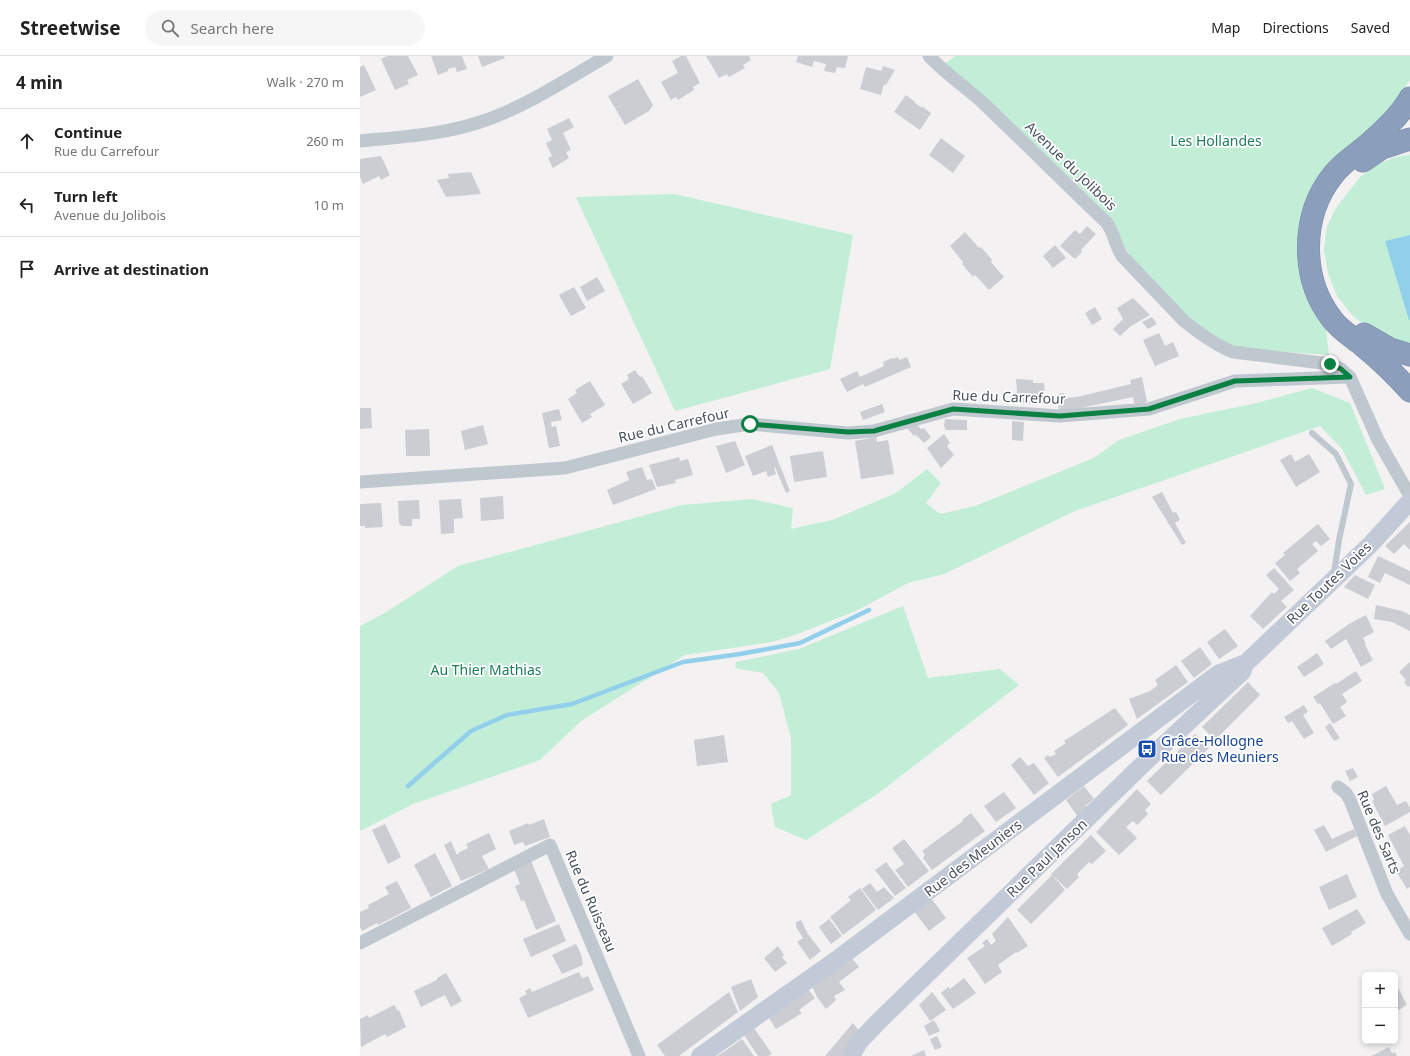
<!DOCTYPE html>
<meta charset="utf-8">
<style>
:root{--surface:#fff;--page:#f6f6f6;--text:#222;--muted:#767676;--line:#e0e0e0}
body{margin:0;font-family:"Noto Sans",sans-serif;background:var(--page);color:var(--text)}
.controls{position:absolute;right:12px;bottom:12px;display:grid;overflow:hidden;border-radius:6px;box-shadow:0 2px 6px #0003}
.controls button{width:36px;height:36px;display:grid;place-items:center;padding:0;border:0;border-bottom:1px solid var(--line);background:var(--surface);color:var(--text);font:20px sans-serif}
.stop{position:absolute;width:12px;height:12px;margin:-9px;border:3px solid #0b8043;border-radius:50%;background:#fff}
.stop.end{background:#0b8043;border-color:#fff;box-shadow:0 1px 4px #0008}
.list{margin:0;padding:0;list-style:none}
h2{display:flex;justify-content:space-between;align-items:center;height:52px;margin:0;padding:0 16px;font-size:17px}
h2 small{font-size:13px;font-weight:400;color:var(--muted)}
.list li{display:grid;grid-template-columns:26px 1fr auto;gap:12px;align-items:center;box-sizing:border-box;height:64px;padding:0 16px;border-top:1px solid var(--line)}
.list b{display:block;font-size:15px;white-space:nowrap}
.list p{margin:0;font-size:13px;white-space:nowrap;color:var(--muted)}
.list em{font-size:13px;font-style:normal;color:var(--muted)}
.icon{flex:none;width:22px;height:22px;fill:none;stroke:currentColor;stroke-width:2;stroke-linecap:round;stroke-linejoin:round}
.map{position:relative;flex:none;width:1050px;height:1000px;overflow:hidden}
header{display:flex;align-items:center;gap:24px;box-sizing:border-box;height:56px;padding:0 20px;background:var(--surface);border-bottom:1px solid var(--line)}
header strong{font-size:19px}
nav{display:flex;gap:22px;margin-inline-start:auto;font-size:14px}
.search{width:280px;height:36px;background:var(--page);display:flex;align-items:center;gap:10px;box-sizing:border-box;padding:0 14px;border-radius:22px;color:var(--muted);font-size:15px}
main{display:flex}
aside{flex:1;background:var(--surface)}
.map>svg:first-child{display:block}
</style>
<header>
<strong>Streetwise</strong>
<div class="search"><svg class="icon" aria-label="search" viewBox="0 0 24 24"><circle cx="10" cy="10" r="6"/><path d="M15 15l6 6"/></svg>Search here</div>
<nav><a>Map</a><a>Directions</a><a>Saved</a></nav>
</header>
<main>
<aside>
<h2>4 min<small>Walk · 270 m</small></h2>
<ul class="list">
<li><svg class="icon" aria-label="ahead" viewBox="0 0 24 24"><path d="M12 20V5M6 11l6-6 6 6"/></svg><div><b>Continue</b><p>Rue du Carrefour</p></div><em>260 m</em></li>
<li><svg class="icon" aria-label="left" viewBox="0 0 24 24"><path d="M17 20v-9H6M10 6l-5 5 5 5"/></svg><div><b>Turn left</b><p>Avenue du Jolibois</p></div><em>10 m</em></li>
<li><svg class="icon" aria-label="arrive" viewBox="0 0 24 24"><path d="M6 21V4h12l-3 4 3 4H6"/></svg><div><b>Arrive at destination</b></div></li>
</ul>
</aside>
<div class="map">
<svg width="1050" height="1000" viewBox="0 0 1050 1000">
<rect width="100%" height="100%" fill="#f3f1f1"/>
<path fill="#c2eed7" d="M595,0H1050V24L1033,52L950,146L969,299L893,294L866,288L843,274L813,246L776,209L763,188L756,169L733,144L635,50L585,8Z
M1050,99V294L1017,279L993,260L977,240L968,217L964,194L967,170L976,152L1000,121L1016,109L1035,101Z
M314,138L493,179L470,313L315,355L216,141Z
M952,332L990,347L1025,433L1006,439L982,393L960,370L715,455L584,518L548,527L496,555L435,579L412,586L325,599L221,665L180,704L53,748L0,775V570L23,558L98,510L322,449L392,443L433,452L431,473L472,464L536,437L567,413L581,427L566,447L580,458L615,450L734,402L759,384L820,363L892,348Z
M543,550L568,622L640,613L659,629L516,739L446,784L415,771L411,748L431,739V682L419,637L403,617L375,612L376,606L439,593Z"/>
<path fill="#91cfea" d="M1050,179V264H1049L1025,185Z"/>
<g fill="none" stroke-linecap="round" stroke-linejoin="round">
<path stroke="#91cfea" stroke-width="4.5" d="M48,730L111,675L147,659L212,648L323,606L380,598L440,587L509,554"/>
</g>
<path fill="#cbcdd3" d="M27,0H48L58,19L47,24L49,28L35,34L21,3Z
M71,0H102L107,13L97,16L95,11L88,13V15L78,19Z
M118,0H144L145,2L122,11Z
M321,0H326L340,27L333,31L334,34L318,44L316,41L311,44L301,26L318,17L312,5Z
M346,0H389L391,4L383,9L385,12L369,21L367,18L359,22Z
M438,0H488L485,12L477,11L475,17L464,15L466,8L454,5L452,11L436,6Z
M4,9L16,34L0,41V11Z
M523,10L535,14L526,29L524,28L521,39L500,33L506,11L521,15Z
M278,23L293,49L289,55L265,69L248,40Z
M546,39L555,46V47L561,51H563L571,57L560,74L534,56Z
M209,62L214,71L203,77L211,94L206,96L209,102L193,112L188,102L192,100L186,87L192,84L187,73Z
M581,82L605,100L593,117L569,99Z
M21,100L30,119L21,124L19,120L3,128L0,121V103Z
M111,116L121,138L86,141L77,124L89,122L88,118Z
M727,170L736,178L721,194L722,196L715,203L700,190L715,174L720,178Z
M605,176L619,192L621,191L632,204L631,206L644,221L629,234L615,219L613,221L602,208L603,206L590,190Z
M695,189L706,202L693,212L683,200Z
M237,221L245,235L227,245L220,231Z
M214,231L226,252L211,260L199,239Z
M773,242L790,259L771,270L760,280L753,273L763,263L757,252Z
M735,251L742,263L732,269L725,257Z
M792,261L797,268L788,273L782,266Z
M799,277L805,290L813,286L819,300L795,310L783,284Z
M538,301L539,304L547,301L551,311L505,331L503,328L487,336L480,323L497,315L500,321L524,310L523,306L532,302L533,303Z
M275,314L280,321L282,320L292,337L273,348L261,328L269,323L267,319Z
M782,321L787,346L775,349L773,341L720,352L699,355L697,338L704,337L705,342L717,341L771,328L770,324Z
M656,323L673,324V327H684L686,348L658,347Z
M230,325L245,349L230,358L232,361L222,367L208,343L217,337L215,334Z
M522,348L525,356L503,364L500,356Z
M0,352H11L12,372L0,373Z
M199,353L202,364L191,366L192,371L196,370L200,390L189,392L182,357Z
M585,363L607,364V374H586L584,370Z
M652,365L664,366L663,385L652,384Z
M556,368L561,373L564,372L571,381L564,387L556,379L554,380L547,372Z
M123,369L128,388L105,394L101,375Z
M69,373L70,400H46L45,374Z
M584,378L590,387L587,390L594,399L581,412L567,392Z
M516,381L517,386L528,384L534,418L501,423L495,385Z
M375,385L385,409L366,417L356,390Z
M412,389L430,435L426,437L415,411L414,412L416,418L408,421L406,415L393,420L385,400Z
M463,395L467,421L434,426L430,400Z
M931,398L935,406L949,398L960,416L936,431L920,404Z
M319,401L320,405L328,403L333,419L315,424L316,427L297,431L289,409Z
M282,411L287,424L292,423L296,433L253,449L247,434L269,424L266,416Z
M802,436L813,457L816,456L820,464L815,467L826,487L822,489L792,441Z
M143,440L144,463L121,465L120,442Z
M101,443L103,462L94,463V477L81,478L79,444Z
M59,444L60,463H52V470H42L39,467L38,445Z
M21,447L23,471L5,472V470H0V448Z
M1050,466V494L1044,488L1034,498L1025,490Z
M958,468L970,483L961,490L956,485L952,488L958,495L937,513L940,517L930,525L915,507L925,499L923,497Z
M1018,500L1050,515V529L1025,517L1020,527L1008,521Z
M914,512L934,534L921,545L927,551L903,573L890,560L912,536L914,538L919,533L906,519Z
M995,519L1015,529L1008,543L984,531Z
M1016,549L1042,555L1050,559V575L1032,566L1014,563Z
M1006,559L1014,576L1003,582L1006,588L1005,589L1013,604L1001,611L986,583L971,593L965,585L989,568Z
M865,573L878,590L859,603L847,586Z
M840,591L852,608L834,622L821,605Z
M957,597L964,608L944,621L937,611Z
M1050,606V630L1048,631L1044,626L1046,624L1039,616Z
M816,609L828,626L777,663L769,643L790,635L798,629L795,624Z
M996,615L1002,625L982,638L987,646L980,651L986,660L973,668L960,647L958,648L953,641L975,627L976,628Z
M888,626L900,639L855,684L842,671Z
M944,649L948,656L943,659L954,677L944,683L932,665L928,667L924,661Z
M755,652L768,669L698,721L684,702L688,699L690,701L696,698L694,695L706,687L704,685Z
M970,667L980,682L974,685L965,671Z
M835,678L849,692L801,739L787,725Z
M364,679L368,706L337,710L334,684Z
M660,701L668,710L674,707L689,727L674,739L651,709Z
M993,712L998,721L990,725L985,715Z
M724,730L734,743L725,750L727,751L718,761L706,744Z
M1026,730L1037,749L1046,745L1050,752V756L1025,770L1012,745L1014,744L1012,738Z
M777,733L791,748L785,754L788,758L777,769L773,765L766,771L777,782L759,799L736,776Z
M644,736L656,752L636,766L624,750Z
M611,757L625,775L572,814L563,802L565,799L562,795L603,765L602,764Z
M184,763L190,781L165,790L163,786L154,789L149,775L168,767L169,769Z
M25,768L41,801L28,808L12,774Z
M964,769L972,783L994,773L997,780L966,796L954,774Z
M1045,770L1050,779V831L1047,833L1036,815L1044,810L1028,779Z
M129,777L136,793L122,800L129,813L101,825L84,789L91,785L97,799L99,798L98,797L108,792L106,788Z
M731,779L746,795L732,808L729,806L717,818L719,821L707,833L691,818Z
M544,783L569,815L548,831L535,814L544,808L532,792Z
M75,797L92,830L71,841L54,809Z
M171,805L196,865L176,874L164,844L161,845L155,830L160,828L154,813Z
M526,806L546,832L535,840L515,814Z
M987,818L997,841L969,854L959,831Z
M692,819L705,834L671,868L657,854Z
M37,825L51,852L18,869L17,867L2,875L0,871V856L9,852L8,849L29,838L25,831Z
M510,827L517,836L524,831L534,842L518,854L502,833Z
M500,832L516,854L483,879L470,861L491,844L488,841Z
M571,842L586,862L569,875L554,855Z
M997,853L1006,867L991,876L992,878L972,890L962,872Z
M648,861L668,890L657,897L656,896L638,909L642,916L625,928L607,902L625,890L622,887L627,883L631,889L636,885L632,878Z
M469,863L482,880L471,888L459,871Z
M441,864L448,878L461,895L450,904L437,886L443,882L436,871V866Z
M199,868L206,885L171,901L163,883Z
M216,888L221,898L223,909L202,918L192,899Z
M418,890L424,899L422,901L427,907L415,916L404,902Z
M491,901L499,911L479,926L485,934L474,940L476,944L466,953L457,941L452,930Z
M219,916L222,922L228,920L234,934L168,962L159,942L167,938L165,935L170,932L172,936Z
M86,917L102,945L91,951L85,939L61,951L54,935L77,924V922Z
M604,922L616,937L593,953L581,937L588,931L590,933Z
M391,923L398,941L380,955L371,931Z
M1036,928L1047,949L1035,956V929Z
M448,933L455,942L439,954L442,957L416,973L409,962Z
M369,936L378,956L319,1000H305L297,989Z
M572,936L586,954L570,965L559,949Z
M34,949L38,955L39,954L46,971L27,981L25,978L1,991L0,963L8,959L9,962Z
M574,964L580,975L569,980L564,970Z
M493,967L501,977L482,1000H465Z
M394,972L412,998L408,1000H398L384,979Z
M577,980L582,991L575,994L570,983Z
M382,983L394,1000H357L365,995Z
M1029,991L1032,997L1035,996L1037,1000H1011Z
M564,994L566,1000H551Z"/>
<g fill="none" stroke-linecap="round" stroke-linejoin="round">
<defs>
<path id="highway" d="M1050,42C1040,60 1021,77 1005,91C994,100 982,107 973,119C941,159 940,222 972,263C979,273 992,281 1002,289C1019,303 1035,318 1050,335
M1003,105L1022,92L1050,83
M1004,278L1030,293L1050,299"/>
</defs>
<use href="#highway" stroke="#768aa9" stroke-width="23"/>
<path stroke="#bfc7cf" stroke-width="6" d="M952,377L976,398L991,428L979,484L974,517"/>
<path stroke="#bfc7cf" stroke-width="13" d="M569,0C585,17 604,30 622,46C664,86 705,127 747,167C754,177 755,189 762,200L824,265C839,277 855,289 873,296L970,308L981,313L990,321L1018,384L1050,440
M0,85C39,81 80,79 117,67C163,53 205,24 247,0
M0,426L205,412L356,373L390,368L488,377L514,375L593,353L700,360L789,353L875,325L990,321
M978,731L986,737L990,744L1027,838L1050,878
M0,887L190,789L279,1000"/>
<path stroke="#c3cad7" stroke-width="18" d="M340,1000L479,902L858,618L886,607L1011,488L1050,445
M491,1000L499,986L518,966L781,710L882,616L885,608"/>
<use href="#highway" stroke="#8b9fbd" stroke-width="22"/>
</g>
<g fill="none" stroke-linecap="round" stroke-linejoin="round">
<path stroke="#0b8043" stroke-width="5" d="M390,368L488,376L514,375L593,353L700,360L789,353L875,325L990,321L981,313L970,308"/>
</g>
<defs>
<symbol id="bus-square" viewBox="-11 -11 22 22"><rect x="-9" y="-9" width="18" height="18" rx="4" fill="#1a4fb4" stroke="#fff"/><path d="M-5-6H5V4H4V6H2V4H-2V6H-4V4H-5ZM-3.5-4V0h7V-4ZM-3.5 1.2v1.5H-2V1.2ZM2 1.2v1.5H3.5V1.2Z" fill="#fff"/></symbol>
</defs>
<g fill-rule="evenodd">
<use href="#bus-square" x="776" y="682" width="22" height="22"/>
</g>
<g text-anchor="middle" stroke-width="3.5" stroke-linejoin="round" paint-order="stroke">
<g font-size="14" fill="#1b7e56" stroke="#fff">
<text x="856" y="90">Les Hollandes</text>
<text x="126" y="619">Au Thier Mathias</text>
</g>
<g font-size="14" fill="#49525e" stroke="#fff">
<text transform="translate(711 110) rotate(44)" y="5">Avenue du Jolibois</text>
<text transform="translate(649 341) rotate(2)" y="5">Rue du Carrefour</text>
<text transform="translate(314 369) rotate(-13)" y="5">Rue du Carrefour</text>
<text transform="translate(969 527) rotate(-44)" y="5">Rue Toutes Voies</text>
<text transform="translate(1019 776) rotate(67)" y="5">Rue des Sarts</text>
<text transform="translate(613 802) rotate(-37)" y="5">Rue des Meuniers</text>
<text transform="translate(687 802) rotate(-44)" y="5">Rue Paul Janson</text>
<text transform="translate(231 845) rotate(67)" y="5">Rue du Ruisseau</text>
</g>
<g font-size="14" fill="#164399" stroke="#fff" text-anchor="start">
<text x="801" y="690">Grâce-Hollogne<tspan x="801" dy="16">Rue des Meuniers</tspan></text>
</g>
</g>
</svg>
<div class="controls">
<button>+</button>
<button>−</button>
</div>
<div class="stop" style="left:390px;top:368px"></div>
<div class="stop end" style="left:970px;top:308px"></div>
</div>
</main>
